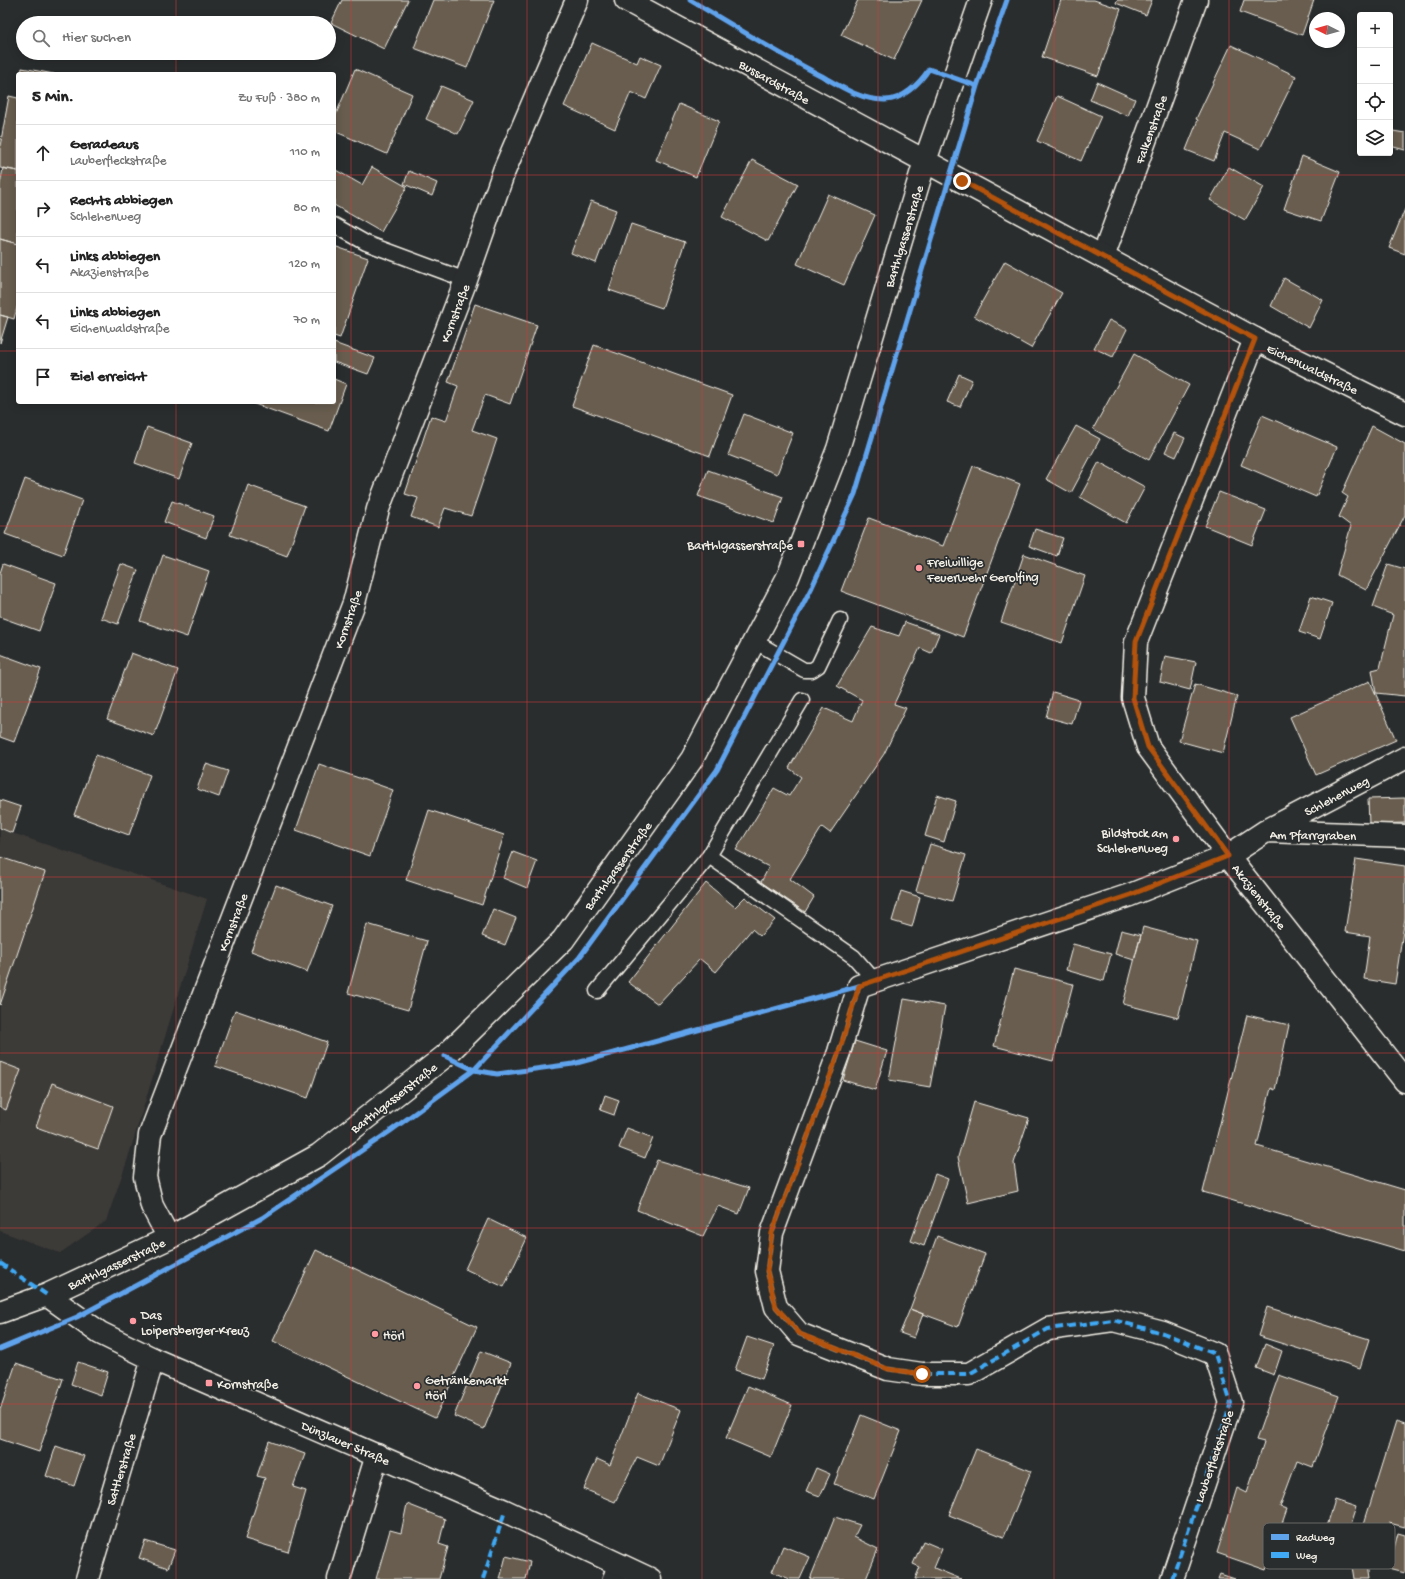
<!DOCTYPE html>
<html lang="de">
<meta charset="utf-8">
<style>
:root{--surface:#fff;--page:#f6f6f6;--text:#222;--muted:#767676;--line:#e0e0e0}
body{margin:0;font-family:"Gochi Hand",sans-serif;background:var(--page);color:var(--text)}
.controls{position:absolute;right:12px;top:12px;display:grid;overflow:hidden;border-radius:4px;box-shadow:0 2px 10px #0003}
.controls button{width:36px;height:36px;display:grid;place-items:center;padding:0;border:0;border-bottom:1px solid var(--line);background:var(--surface);color:var(--text);font:20px sans-serif}
.compass{position:absolute;left:1309px;top:12px;width:36px;height:36px;border-radius:50%;background:var(--surface);box-shadow:0 2px 10px #0003;rotate:276deg}
.stop{position:absolute;width:12px;height:12px;margin:-9px;border:3px solid #b45309;border-radius:50%;background:#fff}
.stop.end{background:#b45309;border-color:#fff;box-shadow:0 1px 4px #0008}
.list{margin:0;padding:0;list-style:none}
h2{display:flex;justify-content:space-between;align-items:center;height:52px;margin:0;padding:0 16px;font-size:17px}
h2 small{font-size:13px;font-weight:400;color:var(--muted)}
.list li{display:grid;grid-template-columns:26px 1fr auto;gap:12px;align-items:center;box-sizing:border-box;height:56px;padding:0 16px;border-top:1px solid var(--line)}
.list b{display:block;font-size:15px;white-space:nowrap}
.list p{margin:0;font-size:13px;white-space:nowrap;color:var(--muted)}
.list em{font-size:13px;font-style:normal;color:var(--muted)}
.icon{flex:none;width:22px;height:22px;fill:none;stroke:currentColor;stroke-width:2;stroke-linecap:round;stroke-linejoin:round}
.map{position:relative;flex:none;width:1405px;height:1579px;overflow:hidden}
.search{position:absolute;background:var(--surface);box-shadow:0 2px 10px #0003;left:16px;top:16px;width:320px;height:44px;display:flex;align-items:center;gap:10px;box-sizing:border-box;padding:0 14px;border-radius:22px;color:var(--muted);font-size:15px}
.panel{position:absolute;background:var(--surface);box-shadow:0 2px 10px #0003;left:16px;top:72px;width:320px;height:332px;border-radius:4px}
.map>svg:first-child{display:block}
</style>
<div class="map">
<svg width="1405" height="1579" viewBox="0 0 1405 1579">
<rect width="100%" height="100%" fill="#2a2d2e"/>
<filter id="ink" filterUnits="userSpaceOnUse"><feTurbulence type="fractalNoise" baseFrequency=".025" numOctaves="2"/><feDisplacementMap in="SourceGraphic" scale="8" xChannelSelector="R" yChannelSelector="G"/><feConvolveMatrix kernelMatrix="1 2 1 2 8 2 1 2 1" color-interpolation-filters="sRGB"/></filter>
<g filter="url(#ink)">
<path fill="#3d3b38" d="M0,829L207,899L127,1161L106,1221L60,1253L0,1231Z"/>
<path fill="#685d4f" stroke="#f4f1e8" d="M342,0H408L384,49L331,23Z
M433,0H494L467,68L414,48Z
M858,0H922L894,60L841,35Z
M1061,0H1094L1121,9L1098,76L1042,57Z
M1117,0H1152L1146,15L1116,3Z
M1244,0H1314L1302,35L1240,12Z
M592,43L637,63L640,56L661,65L646,99L631,92L615,129L564,106Z
M1231,45L1296,76L1260,149L1225,133L1214,161L1186,150L1198,120L1196,119Z
M22,68L54,74H21Z
M355,69L412,94L387,154L334,131V119Z
M1097,82L1135,99L1128,116L1090,100Z
M441,86L474,100L458,134L426,119Z
M9,96L18,98V171L0,168V146Z
M1057,96L1101,116L1081,161L1037,141Z
M679,104L719,121L696,177L656,160Z
M1393,131L1405,133V150L1390,146Z
M1302,156L1340,172L1321,221L1284,209Z
M752,160L798,184L768,241L722,217Z
M372,167L407,187L381,232L334,205V169L362,185Z
M1229,167L1264,187L1245,220L1210,200Z
M3,168L18,171V244L0,239V185Z
M409,171L437,183L432,196L404,184Z
M828,194L875,215L844,285L797,264Z
M591,201L616,210L596,263L571,253Z
M1405,209V254L1389,248Z
M631,224L685,242L662,308L609,290Z
M0,239L18,244V304L14,319L0,315Z
M334,246L368,258L340,338L334,336Z
M1005,261L1062,293L1031,348L974,316Z
M1284,278L1323,300L1309,328L1271,306Z
M475,304L537,325L510,404L485,395L472,430L497,439L471,516L445,508L438,527L411,517L418,498L405,494L431,416L446,421L458,386L448,382Z
M0,315L8,317L0,343Z
M1109,320L1127,329L1113,357L1094,348Z
M334,343L375,358L368,374L334,362Z
M594,345L732,395L710,456L572,406Z
M1134,354L1189,385L1149,460L1093,429Z
M959,374L972,380L960,407L947,402Z
M334,379L346,384L329,431L249,402H334Z
M744,414L793,433L777,474L728,455Z
M1262,415L1337,447L1316,497L1241,465Z
M1076,426L1100,439L1071,493L1046,479Z
M1372,426L1405,444V515L1366,590L1337,575L1351,526L1339,517L1348,497L1342,493Z
M147,427L192,443L179,479L135,463Z
M1174,433L1185,438L1176,457L1165,452Z
M1099,462L1145,487L1126,523L1080,497Z
M973,466L1020,484L963,637L841,591L869,518L943,546Z
M708,470L783,497L774,523L698,496Z
M25,479L82,500L63,555L5,534Z
M248,485L305,506L287,556L230,535Z
M1219,492L1266,510L1252,545L1205,526Z
M172,501L214,516L206,538L164,522Z
M1035,529L1063,538L1057,556L1029,546Z
M1024,554L1085,576L1062,643L1001,622Z
M163,555L209,571L187,637L140,621Z
M3,564L56,583L39,631L0,617V573Z
M121,564L138,570L118,624L101,618Z
M1388,564L1405,569V696L1376,693L1372,670L1380,668L1393,615L1373,607Z
M1311,596L1332,603L1320,639L1299,632Z
M905,622L939,634L931,653L920,648L894,704L906,708L884,754L830,833L822,827L790,879L814,897L805,912L761,882L769,867L736,850L774,788L789,796L801,777L789,768L824,708L853,721L862,700L837,686L872,627L899,636Z
M131,653L178,670L154,736L107,719Z
M0,654L41,669L14,742L0,737Z
M1165,656L1196,662L1190,690L1160,682Z
M1370,681L1396,740L1316,775L1290,717Z
M1195,684L1237,696L1223,753L1179,741Z
M1053,692L1079,700L1072,724L1046,717Z
M96,755L150,775L129,835L74,815Z
M206,764L228,771L219,797L197,789Z
M319,764L393,790L370,856L296,830Z
M937,795L956,801L944,842L925,836Z
M1405,798V823L1369,824L1368,799Z
M0,800L21,807L12,833L0,828Z
M429,810L504,835L482,905L406,880Z
M930,844L966,855L952,901L916,891Z
M513,852L537,861L527,888L503,878Z
M0,857L45,872L0,1005Z
M1356,859L1405,866V918L1395,984L1364,979L1370,936L1345,932Z
M706,883L735,907L745,897L775,920L760,936L752,929L716,972L700,959L658,1004L628,982Z
M276,885L332,906L307,972L251,951Z
M901,891L920,897L912,927L892,921Z
M493,909L516,918L505,945L482,936Z
M367,924L427,941L408,1010L348,993Z
M1143,927L1197,941L1178,1018L1123,1004Z
M1121,930L1141,935L1134,960L1115,954Z
M1073,944L1111,954L1104,981L1066,970Z
M1014,969L1073,984L1053,1061L994,1046Z
M904,999L945,1006L930,1087L889,1080Z
M235,1010L327,1042L308,1098L215,1066Z
M1247,1015L1289,1025L1275,1090L1271,1088L1257,1146L1405,1190V1251L1203,1192Z
M855,1041L887,1051L875,1090L843,1080Z
M0,1062L21,1070L6,1110L0,1107Z
M52,1083L113,1106L98,1149L36,1127Z
M605,1095L619,1100L614,1115L600,1110Z
M974,1102L1029,1118L1014,1163L1018,1191L968,1203L958,1157Z
M627,1128L653,1138L645,1158L619,1148Z
M657,1160L749,1188L739,1214L718,1206L703,1236L637,1210Z
M935,1174L948,1179L924,1246L911,1241Z
M488,1219L527,1238L504,1287L465,1269Z
M937,1236L985,1254L958,1327L910,1309Z
M316,1250L477,1327L435,1418L273,1341Z
M1267,1307L1369,1339L1360,1368L1258,1336Z
M910,1309L923,1314L914,1338L900,1333Z
M747,1337L774,1346L762,1379L735,1370Z
M1265,1344L1282,1351L1274,1375L1256,1368Z
M481,1351L511,1363L484,1429L454,1416Z
M78,1362L108,1372L101,1395L71,1384Z
M16,1363L63,1379L39,1452L0,1439V1410Z
M1279,1375L1339,1396L1313,1467L1297,1461L1280,1507L1287,1509L1266,1570L1217,1553L1237,1488L1247,1493L1264,1442L1256,1440Z
M748,1386L792,1405L771,1457L726,1438Z
M638,1393L681,1410L659,1466L637,1457L615,1502L584,1489L597,1459L610,1465Z
M861,1415L901,1431L874,1499L834,1484Z
M1396,1421L1405,1424V1527L1389,1523L1386,1533L1363,1527Z
M269,1441L305,1454L293,1487L306,1491L288,1552L245,1539L265,1478L257,1476Z
M56,1446L84,1456L74,1486L46,1476Z
M976,1449L1031,1471L1004,1537L949,1515Z
M816,1468L830,1474L820,1496L806,1491Z
M1335,1500L1356,1507L1346,1538L1325,1532Z
M407,1504L445,1519L439,1544L448,1547L439,1579H376L390,1530L401,1533Z
M835,1517L860,1525L854,1537L878,1549L866,1579H810Z
M1398,1533L1405,1535V1572L1389,1568Z
M145,1541L175,1550L168,1568L139,1558Z
M923,1541L942,1549L934,1568L961,1579H915L920,1567L913,1564Z
M1363,1545L1368,1579H1354L1349,1547Z
M783,1546L810,1557L800,1579H790L772,1572Z
M506,1556L530,1562L526,1579H500Z
M1220,1574L1235,1579H1218Z"/>
<g fill="none" stroke-linecap="round" stroke-linejoin="round">
<defs>
<path id="lane" d="M334,225L366,243L466,280
M754,641L804,670H812L818,666L840,620
M802,700L709,856L854,957L875,981
M597,991L709,856"/>
<path id="street" d="M1103,257L1196,0
M1255,339L1136,642L1133,698L1148,747L1228,856L1405,1081
M1268,830L1405,758
M169,1238L152,1206L145,1177L150,1135L354,603L378,509L466,280L504,171L577,0
M87,1579L153,1359
M339,1579L377,1455
M614,1579L619,1565
M1172,1579L1231,1403L1215,1354L1163,1333L1113,1320L1048,1329L969,1374H922L888,1369L799,1334L776,1307L767,1271L772,1233L839,1052L859,986L1130,895L1228,856L1266,831L1405,836"/>
<path id="secondary" d="M626,0L1255,339L1405,414
M47,1295L100,1333L153,1359L505,1511L650,1579
M0,1312L47,1295L169,1238L319,1155L445,1056L563,940L692,759L788,577L838,449L925,161L981,0"/>
</defs>
<use href="#lane" stroke="#f4f1e8" stroke-width="17"/>
<use href="#street" stroke="#f4f1e8" stroke-width="25"/>
<use href="#secondary" stroke="#f4f1e8" stroke-width="25"/>
<use href="#lane" stroke="#2a2d2e" stroke-width="14"/>
<use href="#street" stroke="#2a2d2e" stroke-width="22"/>
<use href="#secondary" stroke="#2a2d2e" stroke-width="22"/>
<path stroke="#3fa9f5" stroke-width="4" stroke-dasharray="8 4" stroke-linecap="butt" d="M859,986L839,1052L772,1233L767,1271L776,1307L799,1334L888,1369L922,1374H969L1048,1329L1113,1320L1163,1333L1215,1354L1231,1403L1172,1579
M0,1263L47,1295
M483,1579L505,1511"/>
<defs>
<path id="cycleway" d="M690,0C734,26 777,53 822,76C841,87 861,100 884,100C902,101 920,83 929,69L977,86
M445,1056L474,1070L497,1074L573,1064L859,986
M0,1349L77,1317L262,1218L389,1132L474,1070L579,958L717,770L812,587L855,494L977,86L1007,0"/>
</defs>
<use href="#cycleway" stroke="#2a2d2e" stroke-width="8"/>
<use href="#cycleway" stroke="#60a3ed" stroke-width="5"/>
</g>
</g>
<g fill="none" stroke-linecap="round" stroke-linejoin="round" filter="url(#ink)">
<path stroke="#b45309" stroke-width="5" d="M922,1374L888,1369L800,1334L776,1307L767,1271L772,1233L839,1052L859,986L1130,895L1228,856L1148,747L1133,698L1136,642L1255,339L962,181"/>
</g>
<path fill="none" stroke="#d93c3b" stroke-width="1" stroke-opacity="0.55" d="M176,0V23M351,0V1579M527,0V1579M702,0V1579M878,0V1579M1054,0V1579M1229,0V1579M176,53V74M0,175H18M334,175H1405M0,351H18M334,351H1405M176,402V1579M0,526H1405M0,702H1405M0,877H1405M0,1053H1405M0,1228H1405M0,1404H1405"/>
<g fill="#ff9aa2" stroke="#2a2d2e" stroke-width="1.5">
<rect x="797" y="540" width="8" height="8" rx="2"/>
<circle cx="919" cy="568" r="4"/>
<circle cx="1176" cy="839" r="4"/>
<circle cx="133" cy="1321" r="4"/>
<circle cx="375" cy="1334" r="4"/>
<rect x="205" y="1379" width="8" height="8" rx="2"/>
<circle cx="417" cy="1386" r="4"/>
</g>
<g text-anchor="middle" stroke-width="3.5" stroke-linejoin="round" paint-order="stroke">
<g font-size="13" fill="#f4f1e8" stroke="#2a2d2e">
<text transform="translate(775 81) rotate(29)" y="5">Bussardstraße</text>
<text transform="translate(1150 129) rotate(-70)" y="5">Falkenstraße</text>
<text transform="translate(903 236) rotate(-73)" y="5">Barthlgasserstraße</text>
<text transform="translate(454 313) rotate(-69)" y="5">Kornstraße</text>
<text transform="translate(1313 368) rotate(26)" y="5">Eichenwaldstraße</text>
<text transform="translate(347 619) rotate(-71)" y="5">Kornstraße</text>
<text transform="translate(1336 795) rotate(-28)" y="5">Schlehenweg</text>
<text transform="translate(1313 834) rotate(1)" y="5">Am Pfarrgraben</text>
<text transform="translate(617 865) rotate(-54)" y="5">Barthlgasserstraße</text>
<text transform="translate(1260 896) rotate(52)" y="5">Akazienstraße</text>
<text transform="translate(232 922) rotate(-69)" y="5">Kornstraße</text>
<text transform="translate(393 1097) rotate(-38)" y="5">Barthlgasserstraße</text>
<text transform="translate(116 1263) rotate(-25)" y="5">Barthlgasserstraße</text>
<text transform="translate(346 1442) rotate(23)" y="5">Dünzlauer Straße</text>
<text transform="translate(1213 1456) rotate(-71)" y="5">Lauberfleckstraße</text>
<text transform="translate(120 1469) rotate(-73)" y="5">Sattlerstraße</text>
</g>
<g font-size="13" fill="#f4f1e8" stroke="#2a2d2e" text-anchor="start">
<text x="793" y="549" text-anchor="end">Barthlgasserstraße</text>
<text x="927" y="566">Freiwillige<tspan x="927" dy="15">Feuerwehr Gerolfing</tspan></text>
<text x="1168" y="837" text-anchor="end">Bildstock am<tspan x="1168" dy="15">Schlehenweg</tspan></text>
<text x="141" y="1319">Das<tspan x="141" dy="15">Loipersberger-Kreuz</tspan></text>
<text x="383" y="1339">Hörl</text>
<text x="425" y="1384">Getränkemarkt<tspan x="425" dy="15">Hörl</tspan></text>
<text x="217" y="1388">Kornstraße</text>
</g>
</g>
<rect x="1263" y="1523" width="132" height="46" rx="6" fill="#2a2d2e" stroke="#676866" stroke-width="1"/>
<rect x="1271" y="1534" width="18" height="6" fill="#60a3ed"/>
<rect x="1271" y="1552" width="18" height="6" fill="#3fa9f5"/>
<g font-size="11" fill="#f4f1e8">
<text x="1296" y="1541">Radweg</text>
<text x="1296" y="1559">Weg</text>
</g>
</svg>
<div class="controls">
<button>+</button>
<button>−</button>
<button><svg class="icon" aria-label="locate" viewBox="0 0 24 24"><circle cx="12" cy="12" r="6"/><path d="M12 2v4M12 18v4M2 12h4M18 12h4"/></svg></button>
<button><svg class="icon" aria-label="layers" viewBox="0 0 24 24"><path d="M12 4l9 5-9 5-9-5zM3 14l9 5 9-5"/></svg></button>
</div>
<svg class="compass" viewBox="-18 -18 36 36"><path d="M0-13l5 13h-10z" fill="#e53935"/><path d="M0 13l5-13h-10z" fill="#767676"/></svg>
<div class="stop" style="left:922px;top:1374px"></div>
<div class="stop end" style="left:962px;top:181px"></div>
<div class="search"><svg class="icon" aria-label="search" viewBox="0 0 24 24"><circle cx="10" cy="10" r="6"/><path d="M15 15l6 6"/></svg>Hier suchen</div>
<section class="panel">
<h2>5 Min.<small>Zu Fuß · 380 m</small></h2>
<ul class="list">
<li><svg class="icon" aria-label="ahead" viewBox="0 0 24 24"><path d="M12 20V5M6 11l6-6 6 6"/></svg><div><b>Geradeaus</b><p>Lauberfleckstraße</p></div><em>110 m</em></li>
<li><svg class="icon" aria-label="right" viewBox="0 0 24 24"><path d="M7 20v-9h11M14 6l5 5-5 5"/></svg><div><b>Rechts abbiegen</b><p>Schlehenweg</p></div><em>80 m</em></li>
<li><svg class="icon" aria-label="left" viewBox="0 0 24 24"><path d="M17 20v-9H6M10 6l-5 5 5 5"/></svg><div><b>Links abbiegen</b><p>Akazienstraße</p></div><em>120 m</em></li>
<li><svg class="icon" aria-label="left" viewBox="0 0 24 24"><path d="M17 20v-9H6M10 6l-5 5 5 5"/></svg><div><b>Links abbiegen</b><p>Eichenwaldstraße</p></div><em>70 m</em></li>
<li><svg class="icon" aria-label="arrive" viewBox="0 0 24 24"><path d="M6 21V4h12l-3 4 3 4H6"/></svg><div><b>Ziel erreicht</b></div></li>
</ul>
</section>
</div>
